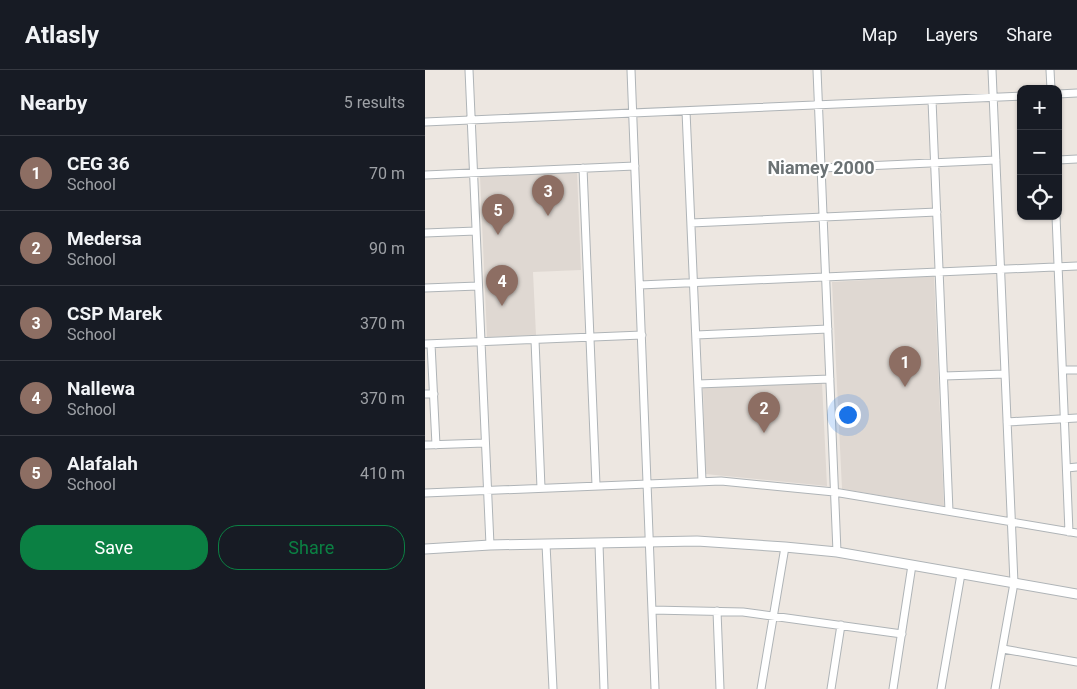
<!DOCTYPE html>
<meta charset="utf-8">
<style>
:root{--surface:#171b24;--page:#20242c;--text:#f1f3f6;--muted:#9ea1a6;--line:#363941;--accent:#0b8043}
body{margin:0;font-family:Roboto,sans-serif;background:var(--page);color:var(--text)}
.controls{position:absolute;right:15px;top:15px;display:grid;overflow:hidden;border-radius:10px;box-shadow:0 1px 4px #0004}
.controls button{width:45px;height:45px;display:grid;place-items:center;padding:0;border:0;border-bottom:1px solid var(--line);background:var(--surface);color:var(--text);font:25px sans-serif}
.you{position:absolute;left:422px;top:344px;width:18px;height:18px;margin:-12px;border:4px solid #fff;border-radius:50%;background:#1a73e8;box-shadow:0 0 0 8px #1a73e833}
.badge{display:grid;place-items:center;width:32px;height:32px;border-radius:50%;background:var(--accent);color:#fff;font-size:16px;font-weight:700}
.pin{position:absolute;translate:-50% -41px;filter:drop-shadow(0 1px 2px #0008)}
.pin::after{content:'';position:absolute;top:26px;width:18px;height:15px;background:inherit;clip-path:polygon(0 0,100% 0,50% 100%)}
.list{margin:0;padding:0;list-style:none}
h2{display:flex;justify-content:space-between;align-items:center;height:65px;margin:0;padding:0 20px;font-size:21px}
h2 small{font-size:16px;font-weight:400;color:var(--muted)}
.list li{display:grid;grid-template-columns:32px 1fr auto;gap:15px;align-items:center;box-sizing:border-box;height:75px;padding:0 20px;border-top:1px solid var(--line)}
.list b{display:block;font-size:19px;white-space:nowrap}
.list p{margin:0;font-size:16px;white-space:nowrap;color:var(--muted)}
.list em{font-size:16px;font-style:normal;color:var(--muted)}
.actions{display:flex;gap:10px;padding:15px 20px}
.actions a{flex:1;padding:11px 0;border:1px solid var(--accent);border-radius:20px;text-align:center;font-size:18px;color:var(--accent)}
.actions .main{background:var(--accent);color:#fff}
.icon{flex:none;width:28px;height:28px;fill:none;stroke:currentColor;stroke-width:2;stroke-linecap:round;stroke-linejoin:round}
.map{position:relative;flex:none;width:652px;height:619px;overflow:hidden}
header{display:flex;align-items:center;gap:30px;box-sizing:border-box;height:70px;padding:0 25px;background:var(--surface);border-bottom:1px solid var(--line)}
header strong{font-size:24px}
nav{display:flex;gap:28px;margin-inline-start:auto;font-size:18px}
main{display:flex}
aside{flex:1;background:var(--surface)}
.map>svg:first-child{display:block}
</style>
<header>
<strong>Atlasly</strong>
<nav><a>Map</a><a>Layers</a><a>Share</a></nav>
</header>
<main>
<aside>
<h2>Nearby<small>5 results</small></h2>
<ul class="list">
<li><span class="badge" style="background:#8d6e63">1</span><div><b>CEG 36</b><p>School</p></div><em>70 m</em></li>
<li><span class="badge" style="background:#8d6e63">2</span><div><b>Medersa</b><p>School</p></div><em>90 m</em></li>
<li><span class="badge" style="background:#8d6e63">3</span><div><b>CSP Marek</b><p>School</p></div><em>370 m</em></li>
<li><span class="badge" style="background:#8d6e63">4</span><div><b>Nallewa</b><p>School</p></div><em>370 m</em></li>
<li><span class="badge" style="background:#8d6e63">5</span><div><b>Alafalah</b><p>School</p></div><em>410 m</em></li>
</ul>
<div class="actions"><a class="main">Save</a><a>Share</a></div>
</aside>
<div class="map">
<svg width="652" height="619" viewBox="0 0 652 619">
<rect width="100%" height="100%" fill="#ede7e1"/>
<path fill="#dfd8d2" d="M152,102L156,200L108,202L111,265L62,267L55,106Z
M509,206L519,436L417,419L407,212Z
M397,313L402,416L280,404L278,317Z"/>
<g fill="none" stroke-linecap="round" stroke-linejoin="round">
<defs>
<path id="minor" d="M44,0L65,475
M206,0L230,619
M392,0L412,482
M567,0L589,513L570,619
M625,0L626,19
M633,24L652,23
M507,30L524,441
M261,41L277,411
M0,52L596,26
M633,90L652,89
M158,98L171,415
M396,98L571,90
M0,105L210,96
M631,146L644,462
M266,153L512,142
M0,163L51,161
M215,215L652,196
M0,218L53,216
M271,265L403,259
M110,270L116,418
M0,274L217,265
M6,274L11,375
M638,300H652
M519,306L580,304
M273,314L405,309
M0,324H9
M582,352L652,348
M0,375L60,373
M642,398L652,397
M0,423L296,411L409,422L652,463
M121,474L128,619
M174,474L179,619
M227,540L318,542L477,564
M292,541L295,619
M578,579L652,592
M336,619L360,477
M406,619L416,555
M468,619L487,495
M516,619L536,504"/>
<path id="tertiary" d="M0,479L65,475L272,471L360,477L412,482L652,524"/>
</defs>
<use href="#minor" stroke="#afb4b7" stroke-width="9"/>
<use href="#tertiary" stroke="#afb4b7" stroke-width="11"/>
<use href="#minor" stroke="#fff" stroke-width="7"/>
<use href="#tertiary" stroke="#fff" stroke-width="9"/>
</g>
<g text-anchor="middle" stroke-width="4" stroke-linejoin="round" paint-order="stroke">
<g font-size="18" font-weight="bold" fill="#6b7274" stroke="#fff">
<text x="396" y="104">Niamey 2000</text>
</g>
</g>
</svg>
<div class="controls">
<button>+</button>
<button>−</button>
<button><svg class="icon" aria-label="locate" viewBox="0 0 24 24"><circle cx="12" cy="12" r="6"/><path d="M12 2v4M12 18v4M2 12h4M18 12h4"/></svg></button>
</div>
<div class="you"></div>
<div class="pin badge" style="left:480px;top:317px;background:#8d6e63">1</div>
<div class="pin badge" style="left:339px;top:363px;background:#8d6e63">2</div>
<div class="pin badge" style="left:123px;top:146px;background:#8d6e63">3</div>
<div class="pin badge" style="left:77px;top:236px;background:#8d6e63">4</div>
<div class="pin badge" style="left:73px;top:165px;background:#8d6e63">5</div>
</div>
</main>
